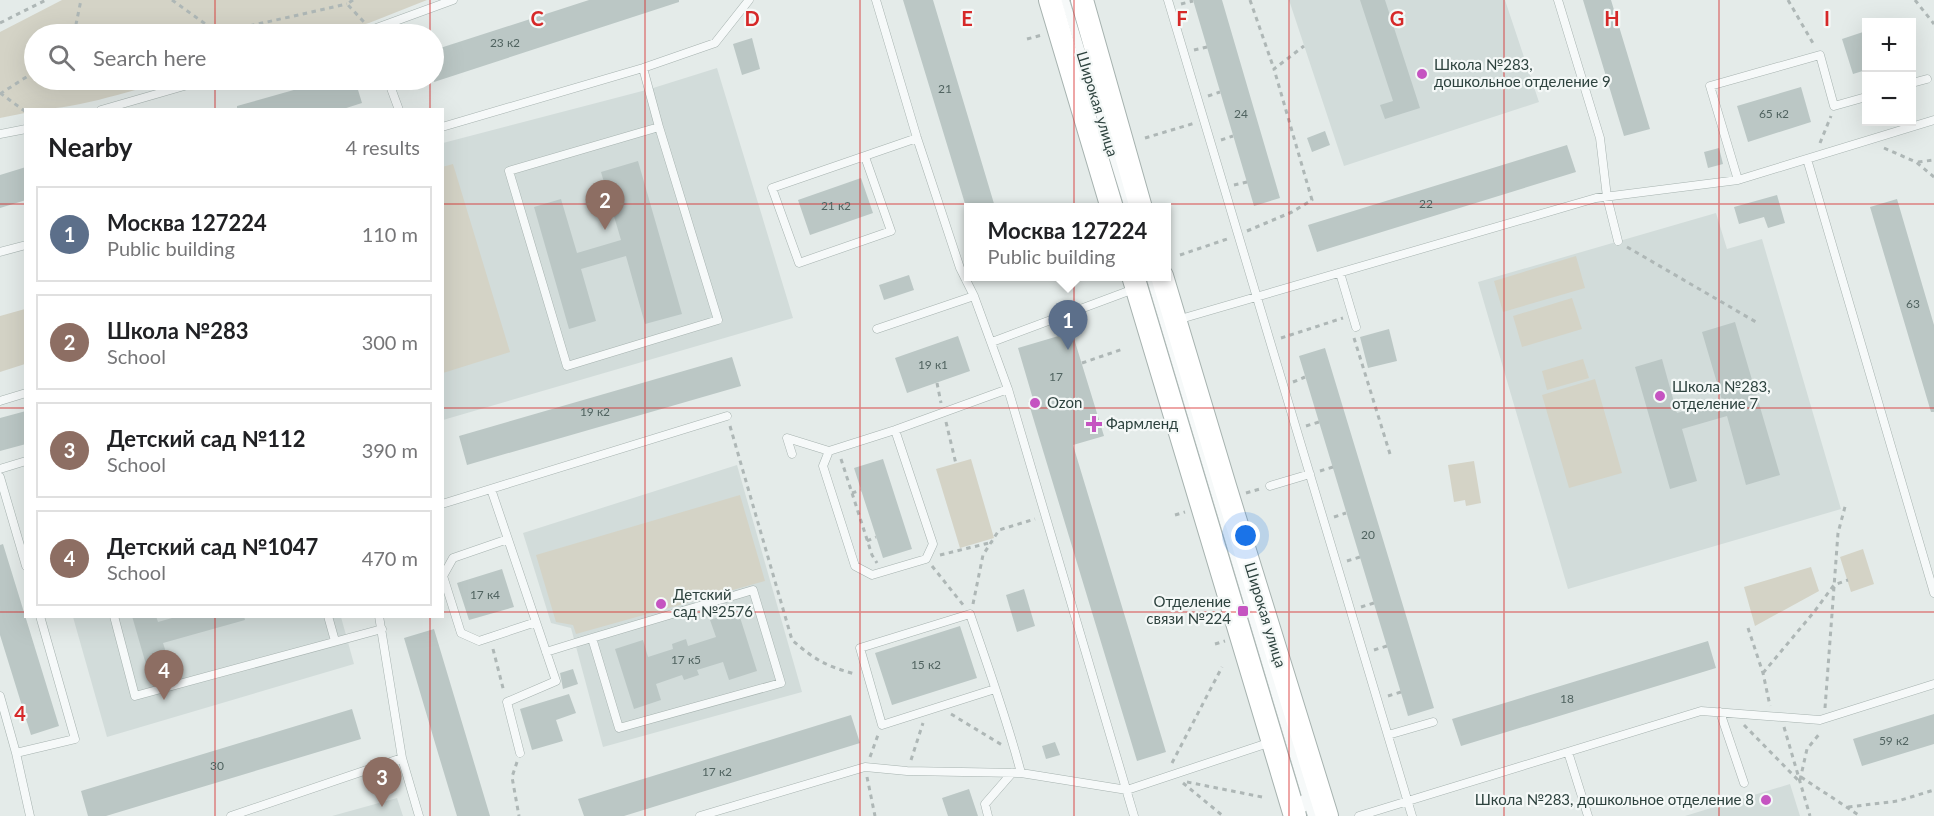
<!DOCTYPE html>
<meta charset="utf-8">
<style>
:root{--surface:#fff;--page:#f6f6f6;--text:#202124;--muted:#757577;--line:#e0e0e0;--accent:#1a73e8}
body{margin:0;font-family:Lato,sans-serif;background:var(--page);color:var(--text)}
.controls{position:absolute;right:18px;top:18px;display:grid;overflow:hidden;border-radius:0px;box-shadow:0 6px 24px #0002}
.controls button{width:54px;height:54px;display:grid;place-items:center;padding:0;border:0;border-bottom:2px solid var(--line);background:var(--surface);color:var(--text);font:30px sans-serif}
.you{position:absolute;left:1246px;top:536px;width:21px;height:21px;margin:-15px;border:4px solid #fff;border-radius:50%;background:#1a73e8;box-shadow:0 0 0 9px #1a73e833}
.badge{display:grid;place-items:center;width:39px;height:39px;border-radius:50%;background:var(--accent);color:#fff;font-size:20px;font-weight:700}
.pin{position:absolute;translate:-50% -50px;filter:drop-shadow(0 2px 3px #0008)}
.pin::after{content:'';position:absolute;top:32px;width:21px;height:18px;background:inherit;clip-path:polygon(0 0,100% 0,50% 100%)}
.popup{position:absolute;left:964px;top:203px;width:207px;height:78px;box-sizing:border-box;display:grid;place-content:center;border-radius:0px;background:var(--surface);filter:drop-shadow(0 2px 4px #0005);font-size:20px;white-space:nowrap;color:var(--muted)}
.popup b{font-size:22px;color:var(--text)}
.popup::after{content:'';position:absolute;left:50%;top:100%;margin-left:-12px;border:12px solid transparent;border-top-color:var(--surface)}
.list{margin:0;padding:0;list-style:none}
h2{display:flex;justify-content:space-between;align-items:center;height:78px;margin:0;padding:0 24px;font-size:26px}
h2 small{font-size:20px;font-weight:400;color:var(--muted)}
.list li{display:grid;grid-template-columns:39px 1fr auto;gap:18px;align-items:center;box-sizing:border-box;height:96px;margin:0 12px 12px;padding:0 12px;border:2px solid var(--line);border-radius:0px}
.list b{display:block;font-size:22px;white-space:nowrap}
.list p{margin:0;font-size:20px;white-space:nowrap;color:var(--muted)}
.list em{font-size:20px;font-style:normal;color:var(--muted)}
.icon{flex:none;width:33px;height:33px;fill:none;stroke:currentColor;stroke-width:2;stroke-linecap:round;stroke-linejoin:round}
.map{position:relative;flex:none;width:1934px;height:816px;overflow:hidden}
.search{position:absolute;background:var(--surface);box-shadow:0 6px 24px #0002;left:24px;top:24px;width:420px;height:66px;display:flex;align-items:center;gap:15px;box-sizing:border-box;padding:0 21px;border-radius:33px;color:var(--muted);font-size:22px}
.panel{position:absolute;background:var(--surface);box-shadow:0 6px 24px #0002;left:24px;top:108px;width:420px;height:510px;border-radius:0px}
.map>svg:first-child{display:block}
</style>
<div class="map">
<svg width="1934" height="816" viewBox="0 0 1934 816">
<rect width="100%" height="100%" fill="#e4ebe9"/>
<path fill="#d2dcda" d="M1289,0H1505L1539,102L1344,166Z
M717,68L793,318L443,420V143L650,89Z
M1716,213L1727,249L1762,239L1841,509L1568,589L1478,282Z
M737,465L802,692L603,747L571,628L551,623L523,533Z
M73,617H341L354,664L107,737Z
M1790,784L1800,816H1685Z
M397,798L403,816H332Z"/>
<path fill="#d4d3c6" d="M62,0H427L369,23L329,34H34V80H170C123,93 74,110 26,110L25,113L0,118V32Z
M453,164L510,352L443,373L442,167Z
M1576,256L1585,288L1503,312L1494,281Z
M1572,298L1582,329L1522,347L1513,316Z
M25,309V364L0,372V316Z
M1583,359L1589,378L1547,390L1542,371Z
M1595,379L1622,473L1569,488L1542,395Z
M971,459L994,538L960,548L936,469Z
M1474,461L1481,503L1466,506L1465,500L1454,502L1448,465Z
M740,495L765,581L576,634L573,625L556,622L536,555Z
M1863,549L1874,584L1851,592L1840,557Z
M1811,567L1819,591L1755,626L1744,587Z"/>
<path fill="#bbc7c5" d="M589,0H679V2L434,82V50Z
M903,0H933L995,207H966Z
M1193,0H1222L1280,198L1254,206Z
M1360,0H1385L1420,108L1385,119L1380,105L1393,101Z
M1583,0H1611L1650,129L1624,136Z
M1866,31V70L1853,74L1842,39Z
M752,38L760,69L742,75L733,44Z
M329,80H355L362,103L340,110H237V106Z
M1801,87L1811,122L1748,142L1737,106Z
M1325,131L1330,145L1312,152L1307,138Z
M1567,145L1576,172L1317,252L1308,225Z
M1719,148L1723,164L1708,168L1704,152Z
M638,161L682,314L645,324L626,256L581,269L596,321L569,329L534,207L561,199L577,253L621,240L601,172Z
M26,167V200L0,208V175Z
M861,178L873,213L810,235L798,200Z
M1777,195L1785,223L1768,228L1764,217L1739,224L1734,207Z
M1897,199L1934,325V412H1931L1870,207Z
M909,275L914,290L884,300L879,285Z
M1735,322L1780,475L1746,485L1727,416L1682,429L1697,481L1670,489L1635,367L1662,359L1677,413L1722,400L1702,332Z
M1389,329L1397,361L1368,368L1360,337Z
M1072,332L1104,436L1073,445L1166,752L1137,761L1028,401L1033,399L1018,348Z
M958,336L970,371L907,393L895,358Z
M1325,348L1434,708L1408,716L1299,356Z
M732,357L741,386L467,465L459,436Z
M26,411V444L0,451V418Z
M883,459L912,549L883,558L854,468Z
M3,544L59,726L31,735L0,635V545Z
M502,569L514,607L469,620L457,583Z
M1024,589L1035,626L1017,632L1006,595Z
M738,611L757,671L729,680L723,662L697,670L699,675L684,680L682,675L656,684L661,700L634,709L615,649L643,640L648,657L673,649L672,644L686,639L688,646L716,637L710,620Z
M132,616H156L158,622L179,616H244L245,620L163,643L169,662L147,668Z
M960,626L977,678L892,705L875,653Z
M434,629L490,816H457L438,753L404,638Z
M1708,641L1716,668L1461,746L1452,719Z
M573,669L578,684L563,689L560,673Z
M569,694L576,713L556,720L563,741L532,750L520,709Z
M352,709L361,739L106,816H88L81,791Z
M1934,714V744L1862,766L1853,739Z
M851,715L860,743L624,816H584L578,799Z
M1055,742L1060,755L1046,759L1042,746Z
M969,789L978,816H948L942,798Z"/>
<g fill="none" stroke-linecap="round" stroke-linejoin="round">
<defs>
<path id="service" d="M876,0L917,138L960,268L974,296L1008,389L1134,816
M1065,0L1129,208
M1168,0L1412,816
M1558,0L1600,138L1607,197L1618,241
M360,34L453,0
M643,68L659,127L718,320L567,366L509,171L659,127
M388,80L399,110
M1912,83L1927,79
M101,110L205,80
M442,127L643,68L715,43L749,0
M0,134L26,129
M865,157L891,231L799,263L772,188L917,138
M1807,159L1934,593
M1738,180L1710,86L1820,55L1834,106L1866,97
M0,252L26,245
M1340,273L1356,327
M1150,276L1312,816
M1177,320L1596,198L1738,180L1934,120
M877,329L974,296
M992,342L1134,289
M0,401L26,393
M829,451L823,466L855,566L872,575L926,559L933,544L895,430
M792,454L787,438L829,451L895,430L1008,389
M0,469L26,461
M0,477L26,566
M1270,486L1310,474
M491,489L556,681L507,702L520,753
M442,504L727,416
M508,539L453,558L443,576L461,633L479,641L536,622
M114,616L135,696L382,629
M328,616L335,641
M379,616L402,758L419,816
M546,652L575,643L753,590L781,683L619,728L592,638
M995,689L882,725L860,648L970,614C988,667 1007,719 1021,773
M0,696L16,753L30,816
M1720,712L1744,783
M1388,735L1433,722
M1568,752L1588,816
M16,753L75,739L40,616
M231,816L402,758
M700,816L865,767L907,771L1021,773L1127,790L1271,742
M988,816L985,804L1012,773
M1359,816L1701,711L1820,720L1934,684"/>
<path id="minor" d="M1296,816L1297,808L1307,801L1318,802L1325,811"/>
<path id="secondary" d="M1050,0L1112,208
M1082,0L1141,208
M1133,276L1295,816
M1162,276L1225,486L1327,816"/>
</defs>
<use href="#service" stroke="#a6b2af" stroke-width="9"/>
<use href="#minor" stroke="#a6b2af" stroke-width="16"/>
<use href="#secondary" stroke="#a6b2af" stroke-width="24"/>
<path stroke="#aeb7b6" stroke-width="3" stroke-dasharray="4.5 4.5" stroke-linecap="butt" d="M172,0L218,33
M353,0L347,4L364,22
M1250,0L1274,69
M1788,0L1814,45
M1915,0L1934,24
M1181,4L1193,1
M0,23L46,0
M74,34L81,0
M203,34L216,33
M221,34L218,33L347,4
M1027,39L1042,35
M1194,50L1207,47
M0,93L26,112
M0,94L34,72
M1208,96L1220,92
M1145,138L1195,123
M1221,140L1233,136
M1820,143L1831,116
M1884,148L1916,162L1934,177
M1918,162L1934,160
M1234,185L1247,182
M1247,231L1292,212L1312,200L1274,69L1304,46
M1627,247L1756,322
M1180,255L1230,238
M1281,338L1343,318
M1354,338L1390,454
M1082,363L1123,349
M1293,382L1305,377
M937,383L941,403
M946,422L956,464
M730,426L792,640C815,660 826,666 855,674
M1306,426L1319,422
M841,459L872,555L877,563
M1320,471L1333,467
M852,493L861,490
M1246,493L1260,489
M1175,515L1185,512
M1334,517L1346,513
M867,541L876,537
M940,555L993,542
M1347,561L1360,557
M932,566L964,606
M973,604L983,555L999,530L1035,519
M1361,607L1374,603
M1748,628L1763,673L1770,706
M1215,644L1225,641
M493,649L504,692
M1374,650L1387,646
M1763,673L1814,612L1834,585L1848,580
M1388,696L1401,692
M1825,708L1838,533L1846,503
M951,714L1002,745
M1744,725L1798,780
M1784,727L1810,816
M870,757L878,735
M911,760L923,723
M517,762L512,777L519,816
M1172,763L1222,667
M867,777L875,816
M1801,777L1860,816
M1800,780L1807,749L1821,732
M1187,782L1262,797
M1183,783L1223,816
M1848,807L1898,801L1934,790"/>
<use href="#service" stroke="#f6f9f9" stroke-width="8"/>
<use href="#minor" stroke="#f6f9f9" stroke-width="15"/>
<use href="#secondary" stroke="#fff" stroke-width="22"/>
</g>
<path fill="none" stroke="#d62828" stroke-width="1.5" stroke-opacity="0.55" d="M215,0V34M430,0V34M645,0V816M860,0V816M1074,0V816M1289,0V816M1504,0V816M1719,0V816M215,80V110M430,80V110M0,204H26M442,204H1934M0,408H26M442,408H1934M0,612H26M442,612H1934M215,616V816M430,616V816"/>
<g fill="#c554c1" stroke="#f4f8f7" stroke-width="2">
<circle cx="1422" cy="74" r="6"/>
<circle cx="1660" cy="396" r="6"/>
<circle cx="1035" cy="403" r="6"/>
<path d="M1091 415h6v6h6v6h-6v6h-6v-6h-6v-6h6z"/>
<circle cx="661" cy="604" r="6"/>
<rect x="1237" y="605" width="12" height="12" rx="3"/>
<circle cx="1766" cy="800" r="6"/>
</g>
<g text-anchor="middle" stroke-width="4.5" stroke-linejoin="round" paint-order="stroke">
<g font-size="12" fill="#506360">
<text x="505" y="47">23 к2</text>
<text x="945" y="93">21</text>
<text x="1241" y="118">24</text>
<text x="1774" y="118">65 к2</text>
<text x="1426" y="208">22</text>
<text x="836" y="210">21 к2</text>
<text x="1913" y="308">63</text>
<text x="933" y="369">19 к1</text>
<text x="1056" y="381">17</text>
<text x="595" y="416">19 к2</text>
<text x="1368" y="539">20</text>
<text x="485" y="599">17 к4</text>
<text x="686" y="664">17 к5</text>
<text x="926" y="669">15 к2</text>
<text x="1567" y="703">18</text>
<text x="1894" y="745">59 к2</text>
<text x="217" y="770">30</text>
<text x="717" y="776">17 к2</text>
</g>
<g font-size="15" fill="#2d423e" stroke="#f4f8f7" text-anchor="start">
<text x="1434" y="70">Школа №283,<tspan x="1434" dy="17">дошкольное отделение 9</tspan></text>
<text x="1672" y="392">Школа №283,<tspan x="1672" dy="17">отделение 7</tspan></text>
<text x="1047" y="408">Ozon</text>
<text x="1106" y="429">Фармленд</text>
<text x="673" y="600">Детский<tspan x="673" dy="17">сад №2576</tspan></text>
<text x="1231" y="607" text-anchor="end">Отделение<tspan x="1231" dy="17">связи №224</tspan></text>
<text x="1754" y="805" text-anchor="end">Школа №283, дошкольное отделение 8</text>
</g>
<g font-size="15" fill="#2d423e" stroke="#f4f8f7">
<text transform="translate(1097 104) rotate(73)" y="5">Широкая улица</text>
<text transform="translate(1265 615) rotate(73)" y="5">Широкая улица</text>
</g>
</g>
<g font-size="20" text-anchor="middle" font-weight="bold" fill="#d62828" stroke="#f4f8f7" stroke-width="4.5" stroke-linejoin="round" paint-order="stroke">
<text x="537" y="26">C</text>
<text x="752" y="26">D</text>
<text x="967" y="26">E</text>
<text x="1182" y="26">F</text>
<text x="1397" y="26">G</text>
<text x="1612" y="26">H</text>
<text x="1827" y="26">I</text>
<text x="20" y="721">4</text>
</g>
</svg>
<div class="controls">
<button>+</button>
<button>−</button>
</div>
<div class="you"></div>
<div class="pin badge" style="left:1068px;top:350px;background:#5c6f8a">1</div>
<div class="popup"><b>Москва 127224</b>Public building</div>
<div class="pin badge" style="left:605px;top:230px;background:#8d6e63">2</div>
<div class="pin badge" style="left:382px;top:807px;background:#8d6e63">3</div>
<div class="pin badge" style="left:164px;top:700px;background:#8d6e63">4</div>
<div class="search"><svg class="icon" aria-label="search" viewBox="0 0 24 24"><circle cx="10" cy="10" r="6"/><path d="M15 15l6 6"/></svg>Search here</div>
<section class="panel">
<h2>Nearby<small>4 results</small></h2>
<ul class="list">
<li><span class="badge" style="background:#5c6f8a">1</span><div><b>Москва 127224</b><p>Public building</p></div><em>110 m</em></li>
<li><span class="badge" style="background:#8d6e63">2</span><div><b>Школа №283</b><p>School</p></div><em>300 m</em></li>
<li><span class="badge" style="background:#8d6e63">3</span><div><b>Детский сад №112</b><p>School</p></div><em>390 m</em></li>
<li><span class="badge" style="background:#8d6e63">4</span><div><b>Детский сад №1047</b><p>School</p></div><em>470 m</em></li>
</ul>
</section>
</div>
